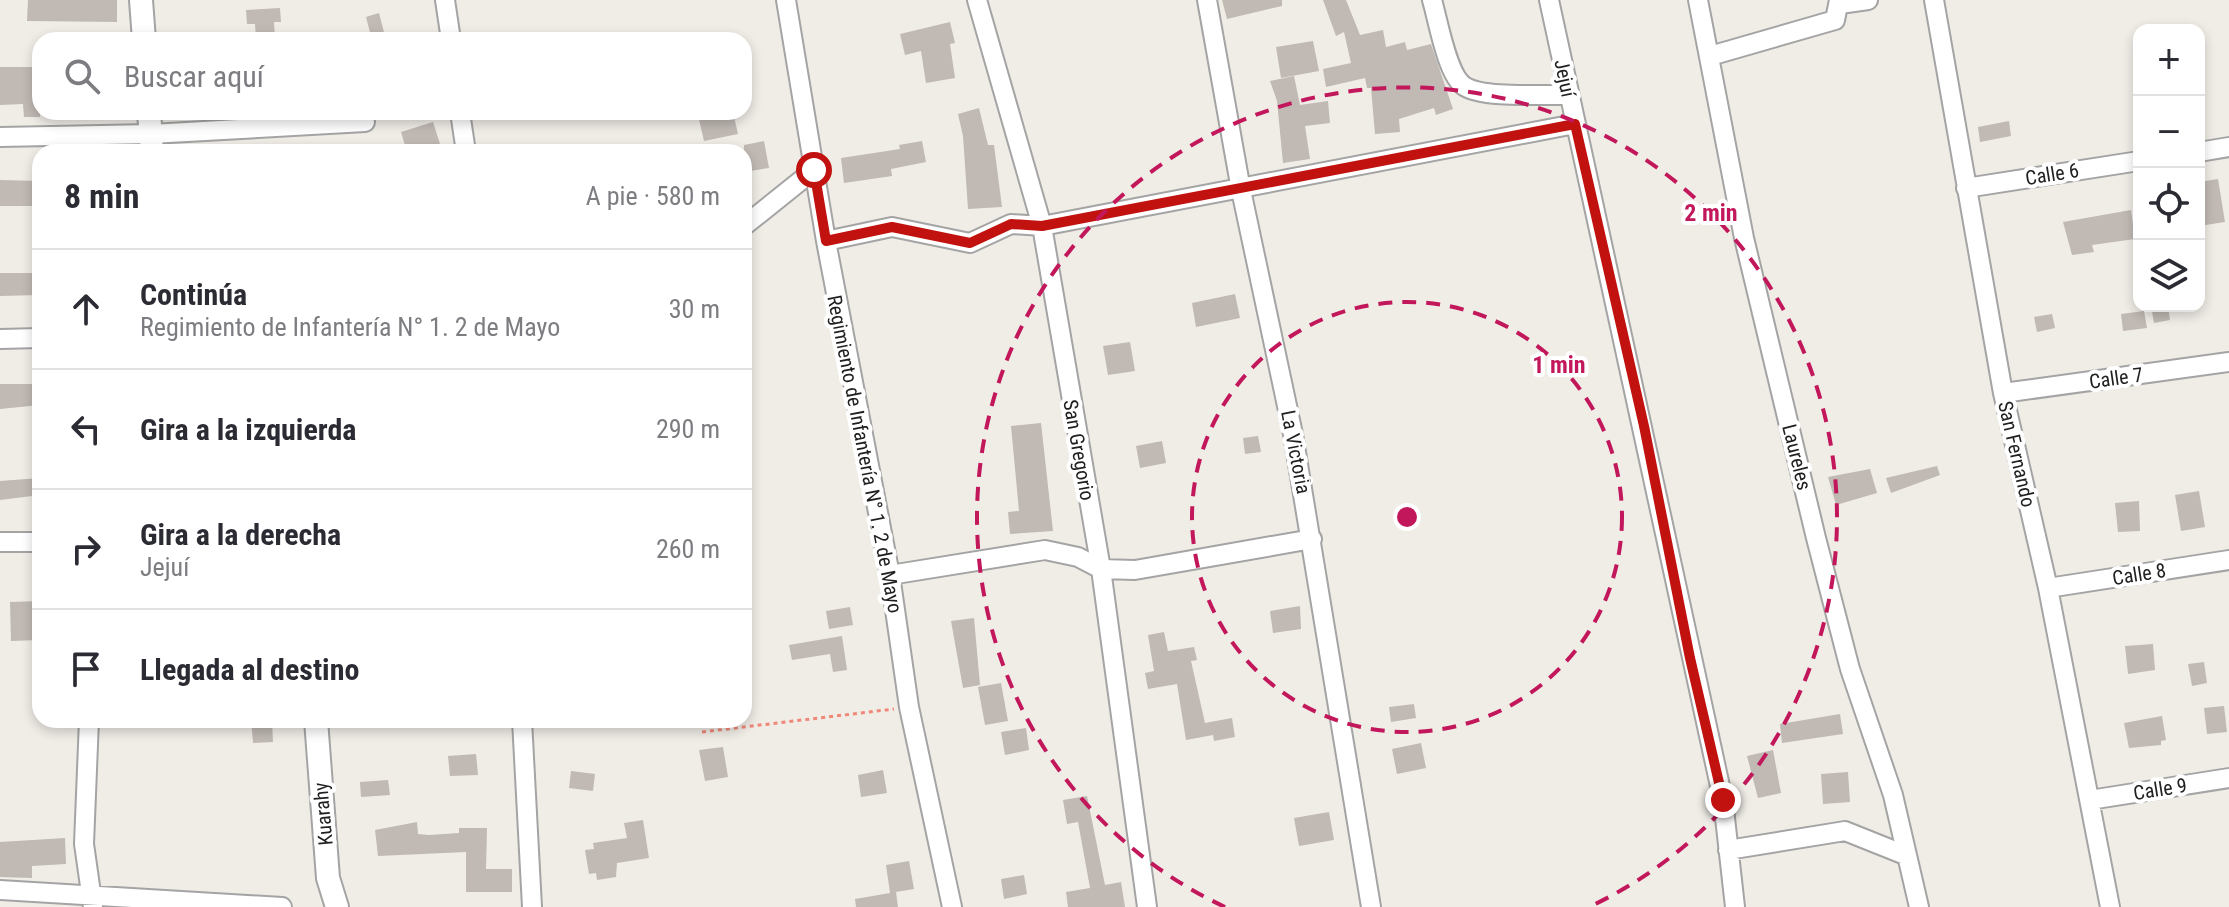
<!DOCTYPE html>
<html lang="es">
<meta charset="utf-8">
<style>
:root{--surface:#fff;--page:#f7f7f7;--text:#2b2b33;--muted:#7c7c81;--line:#e1e1e2}
body{margin:0;font-family:"Roboto Condensed",sans-serif;background:var(--page);color:var(--text)}
.controls{position:absolute;right:24px;top:24px;display:grid;overflow:hidden;border-radius:16px;box-shadow:0 4px 12px #0003}
.controls button{width:72px;height:72px;display:grid;place-items:center;padding:0;border:0;border-bottom:2px solid var(--line);background:var(--surface);color:var(--text);font:40px sans-serif}
.stop{position:absolute;width:24px;height:24px;margin:-18px;border:6px solid #c1120f;border-radius:50%;background:#fff}
.stop.end{background:#c1120f;border-color:#fff;box-shadow:0 2px 8px #0008}
.list{margin:0;padding:0;list-style:none}
h2{display:flex;justify-content:space-between;align-items:center;height:104px;margin:0;padding:0 32px;font-size:34px}
h2 small{font-size:26px;font-weight:400;color:var(--muted)}
.list li{display:grid;grid-template-columns:52px 1fr auto;gap:24px;align-items:center;box-sizing:border-box;height:120px;padding:0 32px;border-top:2px solid var(--line)}
.list b{display:block;font-size:30px;white-space:nowrap}
.list p{margin:0;font-size:26px;white-space:nowrap;color:var(--muted)}
.list em{font-size:26px;font-style:normal;color:var(--muted)}
.icon{flex:none;width:44px;height:44px;fill:none;stroke:currentColor;stroke-width:2;stroke-linecap:round;stroke-linejoin:round}
.map{position:relative;flex:none;width:2229px;height:907px;overflow:hidden}
.search{position:absolute;background:var(--surface);box-shadow:0 4px 12px #0003;left:32px;top:32px;width:720px;height:88px;display:flex;align-items:center;gap:20px;box-sizing:border-box;padding:0 28px;border-radius:24px;color:var(--muted);font-size:30px}
.panel{position:absolute;background:var(--surface);box-shadow:0 4px 12px #0003;left:32px;top:144px;width:720px;height:584px;border-radius:24px}
.map>svg:first-child{display:block}
</style>
<div class="map">
<svg width="2229" height="907" viewBox="0 0 2229 907">
<rect width="100%" height="100%" fill="#f0ede7"/>
<path fill="#c0b9b4" d="M28,0H117V22L27,21Z
M1222,0H1282V6L1227,19Z
M1323,0H1346L1360,35L1383,30L1386,47L1405,42L1407,50L1431,44L1453,109L1436,115L1434,108L1399,119L1400,132L1375,134L1371,88H1367L1365,78L1326,87L1323,69L1351,63L1344,32L1336,36Z
M280,8L281,22H274L275,39L256,40L255,24H247L246,10Z
M379,13L385,36L372,40L366,17Z
M950,22L955,43L950,44L955,78L926,83L921,51L905,55L900,34Z
M1313,41L1319,71L1281,78L1276,47Z
M0,67H40V117H24L23,104L0,105Z
M1294,76L1300,105L1328,101L1330,123L1305,126L1310,159L1283,163L1277,101L1270,81Z
M979,108L988,145H994L1002,207L968,209L963,136L958,114Z
M714,112H733L738,134L704,141L698,115Z
M2009,121L2011,136L1980,142L1978,127Z
M433,122L441,147L407,152L401,132Z
M764,141L769,168L744,172V145Z
M922,141L926,162L891,169L892,176L844,183L841,158L900,149L899,145Z
M2218,179L2225,222L2199,226V182Z
M0,180L40,181V206H0Z
M2131,210L2135,239L2092,245L2094,252L2072,255L2063,222Z
M0,273H40V295L0,296Z
M1235,294L1240,318L1196,327L1192,303Z
M2151,306H2168L2170,320L2154,323Z
M2144,311L2147,328L2123,331L2121,314Z
M2052,314L2055,328L2037,332L2034,317Z
M1130,342L1135,371L1108,375L1103,346Z
M0,384H40V405L0,409Z
M1041,423L1053,531L1010,534L1008,512L1019,511L1011,426Z
M1258,436L1261,452L1245,454L1243,438Z
M1162,441L1166,463L1140,468L1136,446Z
M1937,466L1940,475L1891,493L1886,478Z
M1870,469L1877,493L1836,505L1828,477Z
M40,478V495L0,500V481Z
M2199,491L2205,527L2181,531L2175,495Z
M2139,501L2140,531L2118,532L2115,503Z
M40,601V640L11,641L10,602Z
M1300,606L1301,629L1273,633L1270,611Z
M850,607L853,625L829,629L826,611Z
M974,618L980,685L963,688L951,621Z
M1164,632L1168,651L1194,647L1197,660L1191,661L1205,723L1232,718L1235,737L1214,741L1213,735L1186,740L1177,684L1148,689L1145,673L1154,671L1148,635Z
M842,636L847,670L833,672L830,654L792,660L789,645Z
M2153,644L2155,670L2128,674L2125,646Z
M2204,662L2207,683L2192,686L2188,664Z
M1001,683L1008,721L985,725L978,687Z
M1414,704L1416,718L1391,722L1389,707Z
M2224,706L2227,732L2207,734L2204,708Z
M1840,714L1843,734L1782,743L1780,724Z
M2162,716L2166,740L2161,741V745L2129,748L2124,723Z
M251,720H272L273,742L253,743Z
M1026,728L1029,750L1005,755L1001,732Z
M1421,743L1426,768L1397,774L1392,749Z
M723,747L728,777L705,781L699,750Z
M1773,750L1781,793L1758,798L1747,756Z
M476,754L478,775L450,776L448,756Z
M883,770L887,793L861,797L858,775Z
M571,771L595,774L593,791L569,788Z
M1848,772L1850,802L1823,804L1821,774Z
M388,780L390,795L361,797L360,782Z
M1087,796L1105,885L1121,882L1125,907H1068L1066,892L1090,888L1078,822L1067,824L1063,800Z
M1329,812L1334,840L1299,846L1294,818Z
M643,820L649,858L617,863L616,877L597,880L596,873L589,874L585,850L594,849L593,843L627,838L624,823Z
M417,822L418,834L429,835L459,833V828H487L486,869H512V892H466V852L378,856L375,830Z
M65,838L66,864L32,866V878L0,877V842Z
M909,861L914,889L896,892L898,907H856L855,899L890,893L886,865Z
M1024,875L1027,894L1004,899L1001,879Z"/>
<g fill="none" stroke-linecap="round" stroke-linejoin="round">
<defs>
<path id="minor" d="M445,0L451,40
M786,0L826,241L890,575L909,707L952,907
M977,0L1042,226L1101,569L1147,907
M1207,0L1241,190L1293,434L1371,907
M1432,0C1438,20 1447,75 1464,86C1484,99 1544,94 1569,95
M1549,0L1723,800L1735,907
M1698,0L1744,238L1816,538L1850,669L1893,795L1919,907
M1934,0L2003,393L2048,588L2110,907
M1840,4L1868,0
M1710,56L1835,20L1839,0
M460,112L466,152
M0,137L151,134L365,122
M2199,152L2229,147
M1966,188L2139,161
M744,226L814,170
M826,241L892,227L970,243L1011,224L1042,226L1575,124
M0,339L40,338
M2003,393L2229,362
M0,542H40
M890,575L1045,550L1078,557L1101,569L1135,570L1312,539
M2048,588L2229,560
M89,720L84,844L93,907
M522,720L532,907
M2090,800L2229,778
M1728,850L1845,831L1905,855
M0,890L282,907"/>
<path id="tertiary" d="M141,0L144,40
M149,112L152,152
M316,720L328,878L337,907"/>
</defs>
<use href="#minor" stroke="#a4a4a4" stroke-width="22"/>
<use href="#tertiary" stroke="#a4a4a4" stroke-width="26"/>
<path stroke="#f08778" stroke-width="3" stroke-dasharray="4 4" stroke-linecap="butt" d="M702,732L894,709"/>
<use href="#minor" stroke="#fff" stroke-width="18"/>
<use href="#tertiary" stroke="#fff" stroke-width="22"/>
</g>
<g fill="none" stroke-linecap="round" stroke-linejoin="round">
<path stroke="#c1120f" stroke-width="10" d="M814,170L826,241L892,227L970,243L1011,224L1042,226L1575,124L1644,426L1690,658L1723,800"/>
</g>
<g fill="none" stroke="#c2185b" stroke-width="4" stroke-dasharray="14 10">
<circle cx="1407" cy="517" r="215"/>
<path d="M1225 907A430 430 0 1 1 1589 907"/>
</g>
<g text-anchor="middle" stroke-width="8" stroke-linejoin="round" paint-order="stroke">
<g font-size="20" fill="#202020" stroke="#fff">
<text transform="translate(1565 78) rotate(78)" y="7">Jejuí</text>
<text transform="translate(2052 174) rotate(-9)" y="7">Calle 6</text>
<text transform="translate(2116 378) rotate(-8)" y="7">Calle 7</text>
<text transform="translate(1079 450) rotate(80)" y="7">San Gregorio</text>
<text transform="translate(1296 452) rotate(79)" y="7">La Victoria</text>
<text transform="translate(865 454) rotate(79)" y="7">Regimiento de Infantería N° 1. 2 de Mayo</text>
<text transform="translate(2017 454) rotate(77)" y="7">San Fernando</text>
<text transform="translate(1797 457) rotate(76)" y="7">Laureles</text>
<text transform="translate(2139 574) rotate(-9)" y="7">Calle 8</text>
<text transform="translate(2160 789) rotate(-9)" y="7">Calle 9</text>
<text transform="translate(323 814) rotate(-95)" y="7">Kuarahy</text>
</g>
</g>
<circle cx="1407" cy="517" r="12" fill="#c2185b" stroke="#fff" stroke-width="4"/>
<g font-size="24" text-anchor="middle" font-weight="bold" fill="#c2185b" stroke="#fff" stroke-width="8" stroke-linejoin="round" paint-order="stroke">
<text x="1711" y="221">2 min</text>
<text x="1559" y="373">1 min</text>
</g>
</svg>
<div class="controls">
<button>+</button>
<button>−</button>
<button><svg class="icon" aria-label="locate" viewBox="0 0 24 24"><circle cx="12" cy="12" r="6"/><path d="M12 2v4M12 18v4M2 12h4M18 12h4"/></svg></button>
<button><svg class="icon" aria-label="layers" viewBox="0 0 24 24"><path d="M12 4l9 5-9 5-9-5zM3 14l9 5 9-5"/></svg></button>
</div>
<div class="stop" style="left:814px;top:170px"></div>
<div class="stop end" style="left:1723px;top:800px"></div>
<div class="search"><svg class="icon" aria-label="search" viewBox="0 0 24 24"><circle cx="10" cy="10" r="6"/><path d="M15 15l6 6"/></svg>Buscar aquí</div>
<section class="panel">
<h2>8 min<small>A pie · 580 m</small></h2>
<ul class="list">
<li><svg class="icon" aria-label="ahead" viewBox="0 0 24 24"><path d="M12 20V5M6 11l6-6 6 6"/></svg><div><b>Continúa</b><p>Regimiento de Infantería N° 1. 2 de Mayo</p></div><em>30 m</em></li>
<li><svg class="icon" aria-label="left" viewBox="0 0 24 24"><path d="M17 20v-9H6M10 6l-5 5 5 5"/></svg><div><b>Gira a la izquierda</b></div><em>290 m</em></li>
<li><svg class="icon" aria-label="right" viewBox="0 0 24 24"><path d="M7 20v-9h11M14 6l5 5-5 5"/></svg><div><b>Gira a la derecha</b><p>Jejuí</p></div><em>260 m</em></li>
<li><svg class="icon" aria-label="arrive" viewBox="0 0 24 24"><path d="M6 21V4h12l-3 4 3 4H6"/></svg><div><b>Llegada al destino</b></div></li>
</ul>
</section>
</div>
